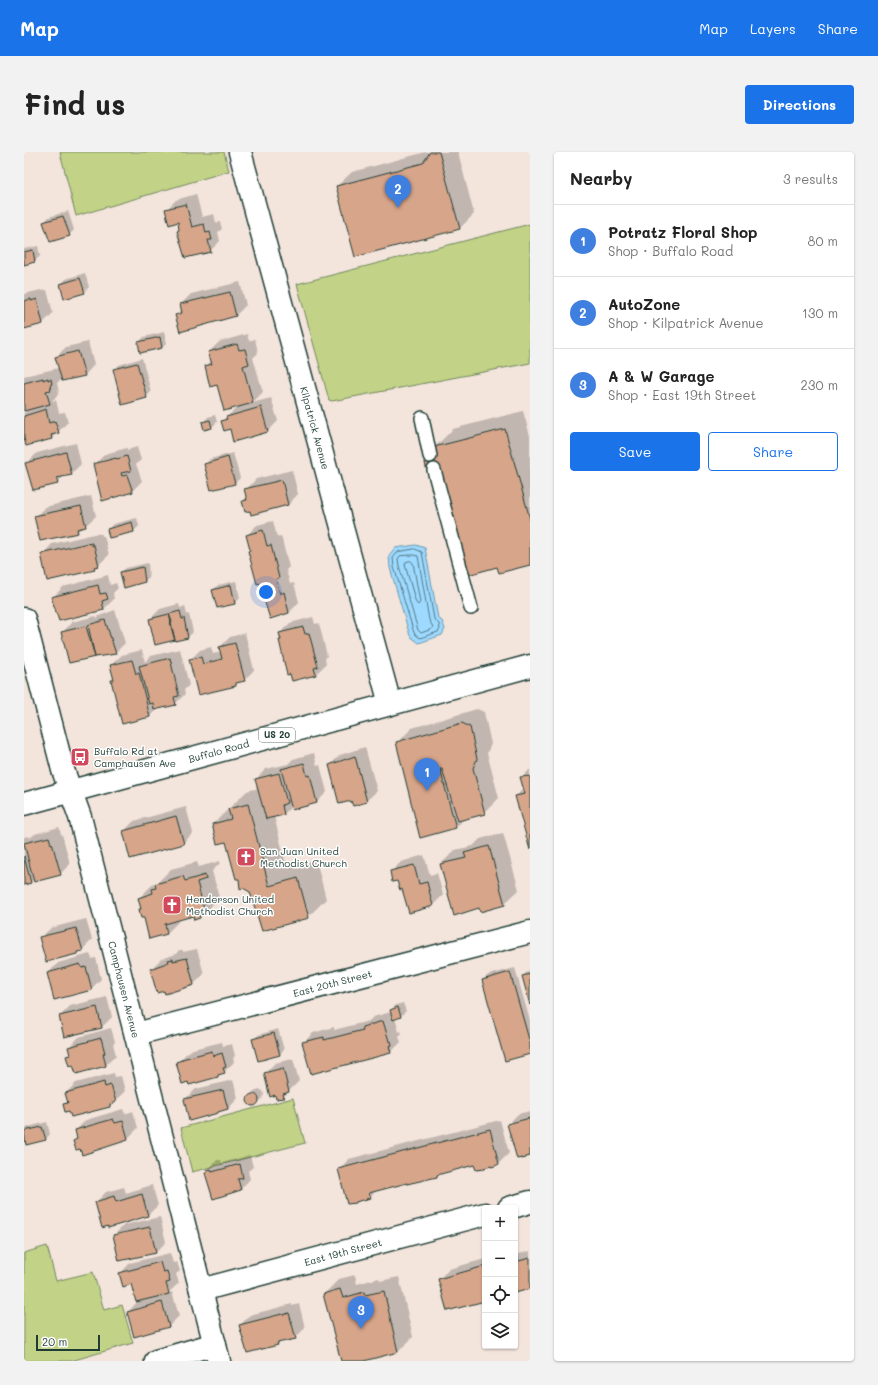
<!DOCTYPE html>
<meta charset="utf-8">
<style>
:root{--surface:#fff;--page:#f2f2f2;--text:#222;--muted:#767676;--line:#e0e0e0;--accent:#1a73e8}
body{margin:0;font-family:Mali,sans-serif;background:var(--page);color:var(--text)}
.controls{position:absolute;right:12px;bottom:12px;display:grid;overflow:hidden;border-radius:4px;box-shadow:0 1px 3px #0004}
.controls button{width:36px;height:36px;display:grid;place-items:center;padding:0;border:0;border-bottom:1px solid var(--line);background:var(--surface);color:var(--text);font:20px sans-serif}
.scale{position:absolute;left:12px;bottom:10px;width:64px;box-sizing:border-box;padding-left:4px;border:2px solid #1f3d34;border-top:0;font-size:11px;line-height:14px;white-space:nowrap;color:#1f3d34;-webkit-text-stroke:3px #fff;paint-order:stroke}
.you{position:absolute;left:242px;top:440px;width:14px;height:14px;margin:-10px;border:3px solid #fff;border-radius:50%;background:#1a73e8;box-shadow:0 0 0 6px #1a73e833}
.badge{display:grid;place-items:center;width:26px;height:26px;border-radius:50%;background:var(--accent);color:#fff;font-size:13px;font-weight:700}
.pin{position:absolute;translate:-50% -33px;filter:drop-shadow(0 1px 2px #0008)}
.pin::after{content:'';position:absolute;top:21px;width:14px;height:12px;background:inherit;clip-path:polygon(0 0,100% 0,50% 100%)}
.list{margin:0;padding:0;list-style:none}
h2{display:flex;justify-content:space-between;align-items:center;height:52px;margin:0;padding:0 16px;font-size:17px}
h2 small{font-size:13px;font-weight:400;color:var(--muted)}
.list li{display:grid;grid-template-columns:26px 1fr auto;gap:12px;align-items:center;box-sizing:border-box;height:72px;padding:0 16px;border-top:1px solid var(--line)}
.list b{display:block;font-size:15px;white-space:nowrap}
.list p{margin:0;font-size:13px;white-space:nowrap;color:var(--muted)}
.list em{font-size:13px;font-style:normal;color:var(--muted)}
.actions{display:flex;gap:8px;padding:12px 16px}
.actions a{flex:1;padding:9px 0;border:1px solid var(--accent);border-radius:4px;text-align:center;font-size:14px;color:var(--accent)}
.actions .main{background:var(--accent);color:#fff}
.icon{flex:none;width:22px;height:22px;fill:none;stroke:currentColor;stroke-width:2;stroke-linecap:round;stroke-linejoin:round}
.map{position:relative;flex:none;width:506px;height:1209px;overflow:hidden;border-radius:4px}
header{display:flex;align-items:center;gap:24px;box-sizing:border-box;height:56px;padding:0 20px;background:var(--accent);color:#fff}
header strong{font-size:19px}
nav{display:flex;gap:22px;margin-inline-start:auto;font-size:14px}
.intro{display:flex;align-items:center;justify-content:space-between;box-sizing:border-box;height:96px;padding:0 24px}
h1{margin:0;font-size:28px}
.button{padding:10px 18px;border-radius:4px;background:var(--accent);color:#fff;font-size:14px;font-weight:700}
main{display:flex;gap:24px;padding:0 24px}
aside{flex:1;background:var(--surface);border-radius:4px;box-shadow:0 1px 3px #0004}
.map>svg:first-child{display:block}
</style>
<header>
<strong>Map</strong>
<nav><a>Map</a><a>Layers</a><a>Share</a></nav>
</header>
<div class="intro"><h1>Find us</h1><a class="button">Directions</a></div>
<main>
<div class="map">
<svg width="506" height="1209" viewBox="0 0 506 1209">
<rect width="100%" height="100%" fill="#f3e4dc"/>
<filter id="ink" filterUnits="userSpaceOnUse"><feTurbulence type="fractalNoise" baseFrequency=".025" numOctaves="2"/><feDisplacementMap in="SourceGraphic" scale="8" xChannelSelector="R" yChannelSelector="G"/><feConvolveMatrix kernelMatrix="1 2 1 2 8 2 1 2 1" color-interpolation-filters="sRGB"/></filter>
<g filter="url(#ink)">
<path fill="#c2d387" stroke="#70885e" d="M36,0H200L205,19L52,64Z
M506,72V211L308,249L305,248L273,132Z
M269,946L281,991L168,1020L157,976Z
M23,1094L32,1129L69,1120L80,1158L98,1153L109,1191L47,1209H0V1101Z"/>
<path fill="#9ed9ff" stroke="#6b9bae" d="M392,393L401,396L414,466L418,469L421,477L418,483L395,491L386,484L366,416L365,403L371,396Z"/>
<path fill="#0003" d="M402,0H434L450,62L435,77L313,34L328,20Z
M172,42L178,65L190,62L192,71L196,70L198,77L194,80L196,89L186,99L156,78L154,69L142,58L152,48Z
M44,59L50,78L45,83L20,70L25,65Z
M14,94L16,104L11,109L0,112V97Z
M61,121L65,135L60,140L37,132L42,127Z
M216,130L222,153L212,163H153L158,157L157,152L167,142Z
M17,138V139L23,138L29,161L19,171L0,176V142Z
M140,180L143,191L138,196L115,190L120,185Z
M223,182L225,189L231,187L234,201L229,206L239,240L228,251L247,246L254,269L244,279L206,276L198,269L215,254L194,232L182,214L188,208L185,200L195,190Z
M64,190L70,213L60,224L38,226L33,231L35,241L28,249L32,248L35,261L41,260L44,270L28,286L0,283V261L4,257L0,258V224L35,216L32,205L42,195Z
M118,206L127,240L122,245L90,218L95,213Z
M499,259L506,284V412L411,295L429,277Z
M191,263L193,270L188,275L179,270L184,265Z
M52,291L57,312L47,322L41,323L33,331L3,311L13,301Z
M113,295L117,308L112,312L118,329L108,339L71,312L81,302L103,296V298Z
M209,301L216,326L211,331L188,337L182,312L186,307Z
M268,318L274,342L264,353L227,358L219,349L223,345L222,338L232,327Z
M67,344L72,364L61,374L58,375L53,380L11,365L21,355Z
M113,366L115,374L110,379L84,377L89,372Z
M249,369L253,385L257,384L265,415L262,418L266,432L270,431L275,450L265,461L247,466L223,383L233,373Z
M74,381V382H78V384H80L85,403L70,417L18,403L28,392Z
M124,411L125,425L120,430L97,420L102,416Z
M84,423L86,433L92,431L94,436L89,441L90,447L80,457L36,468L29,445L39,435Z
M212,429L216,446L211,451L189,438L194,433Z
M155,452L156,456L161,454L163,463L165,462L169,480L164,485L126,467L136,457Z
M91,458L101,491L91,501L46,510L38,481L48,470L72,464L73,466L75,464Z
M289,465L291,472L295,471L303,504L301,507L302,512L292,522L256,489L257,487L256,481L266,471Z
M221,481L230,518L220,528L214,530L211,533L166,508L176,498L187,495L189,502L197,500L196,495L206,485Z
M156,497L165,533L160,538L161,542L151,552L134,556L126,564L99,571L88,528L90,526L87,513L98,503L118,498L121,510L127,504Z
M453,557L460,560L467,592L463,601L475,646L460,661L441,666L431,676L373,591L388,576Z
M341,595L353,639L342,649L306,613L316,603Z
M290,601L293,614L296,613L303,640L293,650L268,654L260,662L250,664L263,716L292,708L302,747L284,765L227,739L216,726L203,689L189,672L223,639L235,636L232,627L242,617L264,612L269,607Z
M506,617V694L492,644L500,636L498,626Z
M162,655L169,681L159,691L100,679L110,669Z
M35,675L37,682H38L46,712L36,722L10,727L7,730L0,732V685L5,684L6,686L11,682Z
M479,681L495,738L480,752L456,755L417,712L431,698L449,694L456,687Z
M400,703L406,723L413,721L419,743L409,753L379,736L367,720L377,710Z
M196,709V711L188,719L195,745L190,751L176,766L170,762L157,767L143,781L126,786L120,765L116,758L118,756L115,746L130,731L134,730L147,717L173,710L175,715Z
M62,767L68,788L58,798L53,801L16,786L27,776Z
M173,797L180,822L170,832L127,817L137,807L152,802L155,798H159V800Z
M66,802L68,807L72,806L77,827L67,837L30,846L24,821L34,811Z
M491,816L506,869V901L459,828L464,823Z
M504,819H506V849L499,824Z
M83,845L88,865L78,875L41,884L36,864L46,854Z
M379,851L382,859L377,864L371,866L375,880L377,879L378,882L375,885L377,890L367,900L287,921L279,891L289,881L310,875V878L345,869L349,865L367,860V858L372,853Z
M87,876L91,890L89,892L92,903L82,913L52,920L50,912L43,905L47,901L45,895L55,885Z
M254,877L260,898L255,903L229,888L234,883Z
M198,890L199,894L208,892L211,904L209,906L210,910L200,920L194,924L153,911L163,901L169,897Z
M269,907L275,929L259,945L241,921L251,911Z
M90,921L91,925L97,924L101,939L86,954L46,958L40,952L44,949L42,941L52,931Z
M209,928L214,946L204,957L195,959L194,960L161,947L172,937Z
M235,937L239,939L240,943L238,947L232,953L229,954L225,952L223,948L225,944L230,939Z
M99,957L101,962L109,959L114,976L104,986L96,990L57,995L50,989L54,985L52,978L62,968Z
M506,959V1003L502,1006L484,972L494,962Z
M476,968L485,1001L475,1011L462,1014L461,1016L452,1017L451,1012L415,1021L413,1024L384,1029L354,1037L346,1045L342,1048H334L332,1050L315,1017L325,1007Z
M23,970L26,982L22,987L2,992L0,979L4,975Z
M226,1003L229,1015L224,1019L226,1027L216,1038L184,1021L183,1019L193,1008H197L198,1011Z
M128,1033L134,1053L124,1063L72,1050L82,1040L100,1035L102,1041Z
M136,1065L142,1090L132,1100L90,1083L100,1073Z
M506,1099V1136L491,1140V1103Z
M146,1101L149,1111L153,1110L156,1119L152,1122L155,1131L144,1141L148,1140L155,1164L145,1174L104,1160L115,1148L108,1131L96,1122L106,1111Z
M461,1107V1148L415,1127L425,1117Z
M331,1123L333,1132L355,1126L356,1129L375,1125L389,1185L374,1200L336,1209H318L300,1142L315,1127Z
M268,1152V1154L275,1152L281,1176L271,1186L255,1190L253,1192L216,1173L226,1163Z"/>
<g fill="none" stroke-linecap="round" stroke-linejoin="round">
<path stroke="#527b85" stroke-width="1" d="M391,397L398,400L410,467L415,472L416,477L414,480L396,486L390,481L370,415L369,406L374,400Z
M390,403L394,404L405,468L409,475L408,477L397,481L394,478L375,414L374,407L376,404Z
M387,409L389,411L396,450L394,453L392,451L381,413L382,410Z"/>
</g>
<path fill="#d7a58a" stroke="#1f3d34" d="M406,0H415L436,77L331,105L312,34L399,11Z
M162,52L168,75L180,72L182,81L186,80L188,88H184L187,100L161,106L153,79L155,78L154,70L145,73L141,57Z
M39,64L46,84L26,90L19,70Z
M9,98L11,110L0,113V100Z
M56,126L61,141L40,147L36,132Z
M206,140L212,164L156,180L151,163L158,161L156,152Z
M7,147V149L13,147L19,172L0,177V149Z
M136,185L138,196L116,201L114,190Z
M213,192L215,198L221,197L225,212L219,214L229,251L200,259L193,233L186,235L181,214L188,212L184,200Z
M54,199L61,224L38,229L31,205Z
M113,211L123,246L98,253L89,217Z
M19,226V228L24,226V228L27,227L28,232L26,233L27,238L22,239L26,252L0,259V231Z
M237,255L244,280L209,290L206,277L200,279L197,269L203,267L202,265Z
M22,257L25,271L31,269L35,281L27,283L28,287L2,294L0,286V264Z
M186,268L188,276L180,278L178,270Z
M481,277L506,367V413L475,421L473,415L444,423L416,317L403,320L400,306L412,303L410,295Z
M42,300L48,323L33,326L34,332L9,338L1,311Z
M103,304L107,319L97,321L98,324L103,323L109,340L78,349L69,312L92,306L93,307Z
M204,305L211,332L187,338L180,312Z
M258,328L264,353L227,363L226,359L221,360L218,349L223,348L220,337Z
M57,354L62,375L53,377L54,381L16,389L10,364Z
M108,370L110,380L85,386L83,377Z
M239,378L243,394L247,393L255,426L252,427L256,442L260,440L265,461L246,467L235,431L233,432L224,399L226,398L222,383Z
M64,391V392L68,391V394L70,393L75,414L70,415L71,418L23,429L17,402Z
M119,415L121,430L100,436L96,420Z
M74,433L76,442L82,441L84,447L78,449L80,458L35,469L27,445Z
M207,433L211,452L193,456L188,438Z
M156,459L158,467L160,466L164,486L151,489L146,471L148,470L145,462Z
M145,462L151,488L131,493L125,467Z
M81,468L92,502L71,505L64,473Z
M62,474L71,505L45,511L37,480Z
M279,475L281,482L285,481L294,515L290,516L292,523L268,529L266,522L263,523L255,488H257L255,481Z
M211,491L221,529L212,531V534L174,543L165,507L177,505L179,512L198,507L195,495Z
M146,506L155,544L150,545L152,553L130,558L129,551L125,552L115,514Z
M108,508L112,522L115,521L126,565L98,572L87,528H90L86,513Z
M438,571L446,575L453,607L449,616L461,662L434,669L418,617H416L432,676L396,686L372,590Z
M331,604L343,650L329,654L327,649L315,652L305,613Z
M280,611L283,624L286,623L293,651L268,658L257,617Z
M255,621L263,651L258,653L260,663L242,667L231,627Z
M506,624V698L491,644L501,642L496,625Z
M224,652L245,734L274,726L285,766L238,779L226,740L219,736L216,737L215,727H212L202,690L193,692L188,672L207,667L204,657Z
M152,664L160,692L106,707L99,679Z
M25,685L27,692L28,691L37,723L10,730L0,691Z
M465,694L481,753L456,760L455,756L430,764L416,712L442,706L440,701Z
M0,704L7,731L0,733Z
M390,713L395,732L403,730L409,754L385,761L378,737L376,738L373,729L368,730L366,719Z
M181,723L182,727L173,730L181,761L175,762L176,766L170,768L169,764L141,772L143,782L125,787L120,766H117L116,762L115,757H117L114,746L129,741L128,737L132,736L131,732L159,724L161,729Z
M52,776L59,799L53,800V802L22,810L15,785Z
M163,806L170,833L141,842L140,839L133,841L126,817L145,810L144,808L149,807V809Z
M56,812L58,816L62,815L68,838L30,848L23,821Z
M486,820L506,891V902L481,909L458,828Z
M506,822V853L498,824Z
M73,855L78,876L40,885L35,864Z
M374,855L377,865L369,868L366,858Z
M359,869L365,889H367L368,893L365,894L367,901L287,922L278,890L300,885V888L339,878L338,875Z
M250,881L256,903L234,909L228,887Z
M77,886L81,901L79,902L82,914L52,922L49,913L45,914L42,904L46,903L44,895Z
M188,899L189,904L198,901L202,915L199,916L201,921L194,923V925L165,933L164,930L158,932L152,910L158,908V907Z
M259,916L265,940L259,942L260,946L252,947L251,943L246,945L240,921Z
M80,930L81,935L87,933L92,950L86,952V955L47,965L45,959L41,960L39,952L44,951L41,941Z
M199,938L204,957L194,960V961L165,969L160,947Z
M223 948a6 6 0 1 1 12 0a6 6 0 1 1-12 0Z
M506,966V1004L502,1005V1006L498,1007V1006L493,1007L483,972Z
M89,967L91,971L99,969L104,987V988L58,1003L56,997L52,998L49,989L53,987L51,978Z
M18,975L22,988L2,993L0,979Z
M466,977L475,1012L471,1014L467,1015V1014L460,1016L461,1017L452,1018L450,1013L413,1023V1025L383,1032V1031L345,1041L347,1046L342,1047L343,1048L339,1049L338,1048L332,1050V1051L323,1052L314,1017Z
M216,1012L219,1026L214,1027L217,1038L189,1047L181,1021H183L182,1018L187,1017L188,1020Z
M118,1042L124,1064L84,1076V1074L78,1076L71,1050L90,1044L92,1050Z
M126,1075L132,1101L95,1109L89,1083Z
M506,1106V1137L491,1141V1110Z
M136,1110L139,1120L143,1119L146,1130L142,1131L145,1142L112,1150L107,1132L99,1135L95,1121Z
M461,1114V1149L423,1159L414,1127Z
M316,1137L319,1146L340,1140L341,1143L360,1139L374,1200L340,1209H317L299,1142Z
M138,1150L145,1175L110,1185L103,1160Z
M265,1161L272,1187L253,1191L254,1193L223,1201L215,1173L258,1162L259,1163Z"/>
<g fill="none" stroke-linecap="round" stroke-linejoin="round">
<defs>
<path id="lane" d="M398,266L406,304
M410,318L447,456"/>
<g id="street">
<path id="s1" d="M216,0L366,552"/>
<path id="s2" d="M0,467L39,618L56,665L195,1209"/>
<path id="s3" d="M112,882L506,780"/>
<path d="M485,1056L506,1050"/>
<path id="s4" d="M177,1138L461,1062"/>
<path d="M132,1209L191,1192"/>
</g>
<g id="primary">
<path id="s5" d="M0,652L506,514"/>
</g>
</defs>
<use href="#lane" stroke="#1f3d34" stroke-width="16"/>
<use href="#street" stroke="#1f3d34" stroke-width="25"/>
<use href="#primary" stroke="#1f3d34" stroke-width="25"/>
<use href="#lane" stroke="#fff" stroke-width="13"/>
<use href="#street" stroke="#fff" stroke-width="22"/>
<use href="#primary" stroke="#fff" stroke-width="22"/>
</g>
</g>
<defs>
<symbol id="bus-square" viewBox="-11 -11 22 22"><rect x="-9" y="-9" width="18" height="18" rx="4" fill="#d1495b" stroke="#fff"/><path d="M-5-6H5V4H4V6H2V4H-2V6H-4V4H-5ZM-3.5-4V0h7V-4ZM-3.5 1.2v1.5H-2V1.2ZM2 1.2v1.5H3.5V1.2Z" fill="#fff"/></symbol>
<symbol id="church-square" viewBox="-11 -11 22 22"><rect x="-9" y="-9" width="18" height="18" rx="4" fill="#d1495b" stroke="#fff"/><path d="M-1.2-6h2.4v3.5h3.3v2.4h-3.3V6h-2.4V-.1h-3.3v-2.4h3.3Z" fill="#fff"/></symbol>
</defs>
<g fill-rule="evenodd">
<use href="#bus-square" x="45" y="594" width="22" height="22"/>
<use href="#church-square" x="211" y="694" width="22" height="22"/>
<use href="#church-square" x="137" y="742" width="22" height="22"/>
</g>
<g text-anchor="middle" stroke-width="3" stroke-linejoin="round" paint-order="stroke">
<rect fill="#fff" stroke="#627771" stroke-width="1" x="235" y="576" width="36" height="14" rx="3"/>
<g font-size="9" font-weight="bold" fill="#1f3d34">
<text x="253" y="586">US 20</text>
</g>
<g font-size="10" fill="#1f3d34" stroke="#fff">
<text dy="4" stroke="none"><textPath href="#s1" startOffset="286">Kilpatrick Avenue</textPath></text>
<text dy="4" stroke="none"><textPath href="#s5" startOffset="202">Buffalo Road</textPath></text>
<text dy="4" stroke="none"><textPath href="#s3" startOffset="203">East 20th Street</textPath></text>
<text dy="4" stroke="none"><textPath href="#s2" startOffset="384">Camphausen Avenue</textPath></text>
<text dy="4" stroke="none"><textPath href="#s4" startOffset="147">East 19th Street</textPath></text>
</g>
<g font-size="10" fill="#1f3d34" stroke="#fff" text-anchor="start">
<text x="70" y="603">Buffalo Rd at<tspan x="70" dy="12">Camphausen Ave</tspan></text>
<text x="236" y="703">San Juan United<tspan x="236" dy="12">Methodist Church</tspan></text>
<text x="162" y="751">Henderson United<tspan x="162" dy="12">Methodist Church</tspan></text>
</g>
</g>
</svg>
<div class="controls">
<button>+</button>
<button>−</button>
<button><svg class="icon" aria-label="locate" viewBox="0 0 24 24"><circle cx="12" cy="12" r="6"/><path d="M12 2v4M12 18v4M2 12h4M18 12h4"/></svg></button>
<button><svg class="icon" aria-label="layers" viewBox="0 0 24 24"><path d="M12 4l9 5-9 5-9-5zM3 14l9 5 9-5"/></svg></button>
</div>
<div class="scale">20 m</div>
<div class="you"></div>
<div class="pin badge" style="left:403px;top:639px;background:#3f7fe0">1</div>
<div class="pin badge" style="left:374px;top:56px;background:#3f7fe0">2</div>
<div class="pin badge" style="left:337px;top:1177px;background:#3f7fe0">3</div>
</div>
<aside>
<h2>Nearby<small>3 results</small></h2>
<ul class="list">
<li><span class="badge" style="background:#3f7fe0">1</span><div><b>Potratz Floral Shop</b><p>Shop · Buffalo Road</p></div><em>80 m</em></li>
<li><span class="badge" style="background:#3f7fe0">2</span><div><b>AutoZone</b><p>Shop · Kilpatrick Avenue</p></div><em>130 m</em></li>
<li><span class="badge" style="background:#3f7fe0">3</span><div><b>A &amp; W Garage</b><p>Shop · East 19th Street</p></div><em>230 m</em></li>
</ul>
<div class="actions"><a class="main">Save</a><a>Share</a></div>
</aside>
</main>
